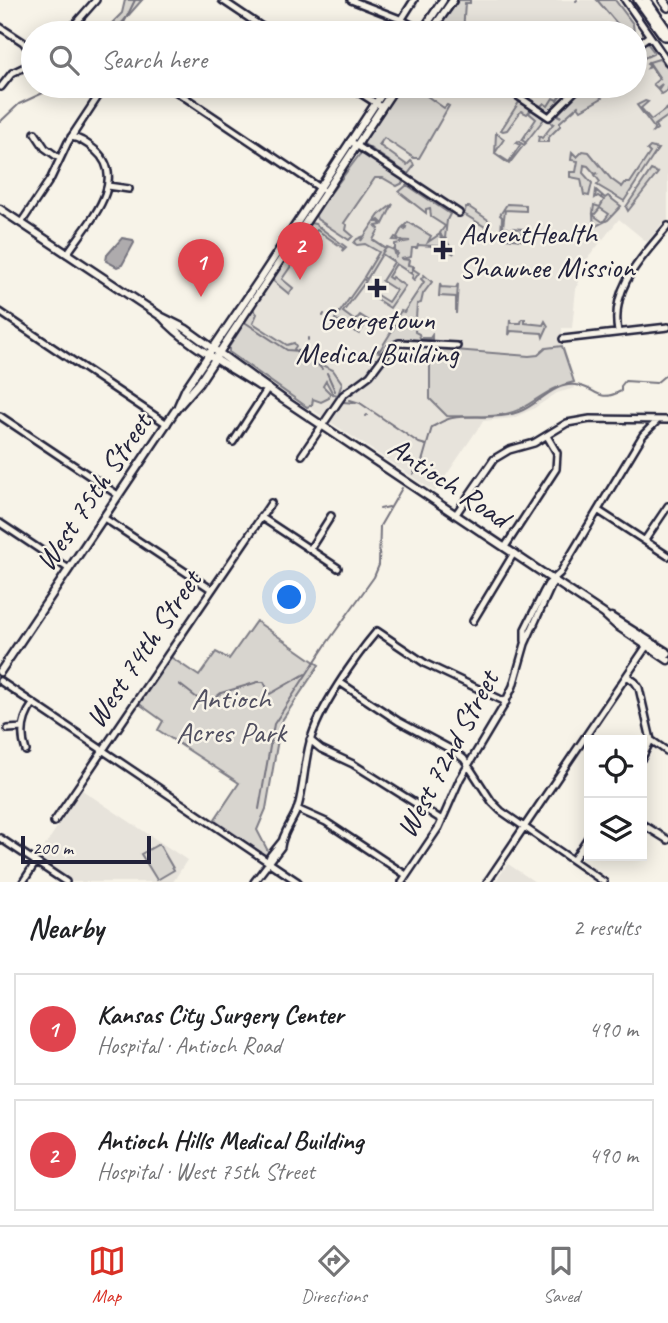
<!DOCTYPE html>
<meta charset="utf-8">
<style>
:root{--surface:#fff;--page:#f6f6f6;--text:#202124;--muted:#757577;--line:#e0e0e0;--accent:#d93025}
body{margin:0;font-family:Caveat,sans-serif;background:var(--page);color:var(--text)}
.controls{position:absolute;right:21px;bottom:21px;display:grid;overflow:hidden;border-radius:0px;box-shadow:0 4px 18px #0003}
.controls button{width:63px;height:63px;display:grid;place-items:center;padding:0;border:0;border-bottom:2px solid var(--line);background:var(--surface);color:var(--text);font:35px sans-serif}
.scale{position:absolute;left:21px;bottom:18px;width:130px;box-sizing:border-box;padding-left:7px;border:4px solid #22223b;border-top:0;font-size:19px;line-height:24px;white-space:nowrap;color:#22223b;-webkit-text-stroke:5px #f7f3e8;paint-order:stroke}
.you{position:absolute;left:290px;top:598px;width:24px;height:24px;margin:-18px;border:5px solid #fff;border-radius:50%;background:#1a73e8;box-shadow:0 0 0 10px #1a73e833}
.badge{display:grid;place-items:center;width:46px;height:46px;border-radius:50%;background:var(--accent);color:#fff;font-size:23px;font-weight:700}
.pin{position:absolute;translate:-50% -58px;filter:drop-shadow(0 2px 4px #0008)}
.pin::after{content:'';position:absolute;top:37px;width:24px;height:21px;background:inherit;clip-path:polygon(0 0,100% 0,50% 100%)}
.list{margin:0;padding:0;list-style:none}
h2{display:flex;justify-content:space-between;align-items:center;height:91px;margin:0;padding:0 28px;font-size:30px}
h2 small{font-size:23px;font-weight:400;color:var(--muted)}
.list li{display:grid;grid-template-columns:46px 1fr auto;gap:21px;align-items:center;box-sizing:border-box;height:112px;margin:0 14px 14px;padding:0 14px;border:2px solid var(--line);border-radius:0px}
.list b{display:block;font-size:26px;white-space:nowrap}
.list p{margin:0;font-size:23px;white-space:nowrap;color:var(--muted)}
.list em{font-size:23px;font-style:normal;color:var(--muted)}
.icon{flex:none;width:38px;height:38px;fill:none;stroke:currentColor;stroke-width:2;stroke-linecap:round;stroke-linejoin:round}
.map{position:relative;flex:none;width:668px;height:882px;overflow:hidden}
.search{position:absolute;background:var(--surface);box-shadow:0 4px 18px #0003;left:21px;right:21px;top:21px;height:77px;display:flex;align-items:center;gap:18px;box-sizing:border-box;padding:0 24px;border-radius:38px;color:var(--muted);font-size:26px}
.sheet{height:343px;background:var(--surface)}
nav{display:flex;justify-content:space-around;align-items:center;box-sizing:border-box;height:98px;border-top:2px solid var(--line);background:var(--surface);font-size:19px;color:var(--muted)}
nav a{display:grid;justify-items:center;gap:4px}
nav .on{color:var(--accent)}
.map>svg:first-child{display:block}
</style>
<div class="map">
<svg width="668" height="882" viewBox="0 0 668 882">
<rect width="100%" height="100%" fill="#f7f3e8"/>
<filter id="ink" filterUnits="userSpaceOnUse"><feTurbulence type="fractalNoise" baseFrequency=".0143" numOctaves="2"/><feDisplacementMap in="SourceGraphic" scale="14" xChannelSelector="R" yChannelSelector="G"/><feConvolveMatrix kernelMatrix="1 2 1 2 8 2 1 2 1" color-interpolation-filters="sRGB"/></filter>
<g filter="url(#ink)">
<path fill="#e7e3db" d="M461,0H619L646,43L668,71V223L664,221L647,242L619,219L588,258L576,289L572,328H562V346L575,388L557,393L533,409L513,418L483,421L435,492L305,405L244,324L275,275L318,217L402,86H635V33H437Z
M82,790L187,860L173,882H70L36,859Z
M508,864L535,882H495Z"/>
<path fill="#d8d5cf" stroke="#7d7c85" stroke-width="2" d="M125,0H142L113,33H102L122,13Z
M459,0H470V3H465L463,33L435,32Z
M597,0H615L633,24L634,33H625Z
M643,43H647L654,52L653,54L644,58L641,55L635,60V49Z
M659,59L668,68V90L661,94L658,90L662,84L657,88L653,84L659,79L651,67L648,68L650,65L647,63L648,62L661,80L649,62Z
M399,86H406L410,89L411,87L409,86H411L425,95L427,92V96L444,108L447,105L449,106L419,158H414L384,138L379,145L407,165L411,161L413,163L414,166L408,174L364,144V139Z
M562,86L568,93L565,88L568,86H576L548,112L525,96L541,106L544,103L548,106L553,98L557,100L563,91Z
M584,86L600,87L602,89L599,92L594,90L602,98L581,110L578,106L560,122V126L548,138V142H538L539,136L542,138L554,123L552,124L550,121L555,114L561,117L557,112Z
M645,101L648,102L641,108L651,120L668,108V116L655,125L657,129L653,132L654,128L637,105Z
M519,102L531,109L527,114L521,111L507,130L503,131L501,130Z
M532,109L544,119L509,164L495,154L496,133L504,139L495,153L509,162L520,145L516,143L518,141L524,145L526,143L522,140L536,119L529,113Z
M650,147L658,149L624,201L597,185L600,182L595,175L598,173L595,174L588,166L584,165L583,173L592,183L589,196L584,195L581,179L570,177V172H576L578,161L571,160L572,152L577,157L583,151L589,152L611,179L622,187L625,183H630L650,153L647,150Z
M360,154L366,155L402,179L403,183L397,186L383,178H375L344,223L347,225L346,230L353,236L349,240L317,219L315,214Z
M651,170L658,173L628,211L626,207Z
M407,185L450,214L447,220L445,238L443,239L440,233L445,226L431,217L430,208L426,209V213L399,192Z
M596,190L605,198L608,196L621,206L608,220L594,227L593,215L603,222L609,214L600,208L595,214L593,213L594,205L600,207L604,200L598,196L595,198Z
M393,204L383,224L379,220L375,222H379L381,225L376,226L379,229L373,240L385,248L382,253L387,247L394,250L396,257L398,254L395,251V244L410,241L393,240L395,237L399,239L397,237L402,228L405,230L406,227H403L408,222L431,236L428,242L440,234L442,244L446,239L454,254L448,250V247L418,245L417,248H412L411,257L401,259L409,260L408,265L413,266V269L419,273L414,280L412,278L413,275L396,264L388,277L391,279L392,277L405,286L390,308L373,297L372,292L388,302L396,290L382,281L394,262L382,254L367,279L364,277L379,252L365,244L357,245L354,243L357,239L362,237L361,241L379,215Z
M507,204L526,205V211L505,210L503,227L508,228L507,232L511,235L512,228L522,229L521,240L506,238L501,235L502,217L500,215Z
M466,207H469L490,221L487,228L464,214Z
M310,223L315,224L346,247L342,251L343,248L317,230L314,233L311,232L295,256L307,265L303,269L293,263L282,279L293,288L289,294L271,279Z
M424,275L432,282L423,294L421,303L417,304L415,332L419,334L420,338H430L432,335V340C409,341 398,332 382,353L376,351V349L380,350L398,321L396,318L401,311L404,312L424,282L421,279Z
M363,279L366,281L343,312L355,321L360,315L368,320L359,334L335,319Z
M440,283L441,287L456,288L458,284L456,314V297L439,296Z
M253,309L257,314L253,323L287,345L294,343L296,346L294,349L299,354L308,352L313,361L333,370L342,383L338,395L333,394L326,381L323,386L330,393L329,398L321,402L313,399L312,405L307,407L229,352V347Z
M510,319L511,323H521L522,319H525V323L543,325L545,321L548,326L543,337L542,333L511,331L509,335Z
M562,346L574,382C554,386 541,397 524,407C502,420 471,416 447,416L430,399V348L529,356L538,355L546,348Z
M256,621L319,665L281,722L266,809L257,830L269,853L268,855H262L213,822L239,783L158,730L163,721L138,703L169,656L199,676L216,652L229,659Z
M159,844L174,870L157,880L141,854Z"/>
<path fill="#aeabad" stroke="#76747f" stroke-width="2" d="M122,238L133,240L134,243L122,265L117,267L106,261L107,255Z"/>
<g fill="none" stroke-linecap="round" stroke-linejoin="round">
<path stroke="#76747f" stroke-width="2" d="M576,1L577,0
M119,33L135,0
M0,122L19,104L58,86
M380,146L381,143
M601,198L602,196
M411,273L414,267
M323,316L324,314
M246,323L287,350L300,351L310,357L322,369
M308,340V338
M327,373L335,391
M350,400L360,403L419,443L426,445
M343,402L356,403
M366,416L367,415
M413,474L421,465L432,427C438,424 445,419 452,418C475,414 500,421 523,410C539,403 555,382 576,385C596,387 597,404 621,391V386L625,381L656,383L668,373
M380,509L389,507
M179,684L201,701H211L221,693L258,682H264L270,694L305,674
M259,809L274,724L327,643L374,577L379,565L380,526L402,488"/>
<defs>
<path id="minor" d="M222,0L271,33
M351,0L400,19L426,33
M625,0L668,62
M0,27L23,42L33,55
M67,33L96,0
M393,33L414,0
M635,46L649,36
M168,86L326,192
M349,86L382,107
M503,86L549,117L580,86
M1,87L12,73L33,63
M35,133L45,148L59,158
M350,141L459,213
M108,186L129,189
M21,223L51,178L68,142L105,86
M67,254C85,226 131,181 95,150C88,144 80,138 71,137
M0,312L167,424
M618,332C610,287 642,258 668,226
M563,339L668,327
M0,416L118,495
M233,442L268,388
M302,455L343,395L370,375L391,347L399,343L457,346
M599,511L668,556
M456,514L494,459L509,450L534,443L567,423L590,419L668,420
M261,517L338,568
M104,518L211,589
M0,523L69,569
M645,540L668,506
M505,547L556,469L557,453L547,436
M310,549L331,516
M473,621L514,553
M525,641V629L543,593L548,584L560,573L643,435L657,421
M627,676L635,682L639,688L651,740L668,752
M0,681L298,882
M341,683L398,721L454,751L464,759L492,802L501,811L604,882
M8,729L23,728
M310,740L321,749L353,764L442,820
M26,751C20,734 22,719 33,704
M642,758L651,740
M297,809L326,822L406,875
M54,822L271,503
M642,824L668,840
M0,838L66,882
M573,860L589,836
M268,862L270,856L282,841
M23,882L36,862
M254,882L281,847C282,833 294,820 298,807C304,786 304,764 310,742C318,710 355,657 377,631L426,664L506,702
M402,882L439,827L460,779L503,707L513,686L525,644L554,580
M487,882L648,644"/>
<path id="major" d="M421,33L443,0
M430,33L453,0
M0,209L162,317C184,343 230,367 259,386L266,388
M162,317L186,329L284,400L604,614L616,625L668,660
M178,406L186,388L260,279L387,86
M611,617L668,653
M0,672L177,408L199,383L396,86"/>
<path id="highway" d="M638,0L664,36H668
M646,0L668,32
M663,0L668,7"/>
</defs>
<use href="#minor" stroke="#22223b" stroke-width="10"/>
<use href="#major" stroke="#22223b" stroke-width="11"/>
<use href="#highway" stroke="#22223b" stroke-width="12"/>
<use href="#minor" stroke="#f7f3e8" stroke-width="5"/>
<use href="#major" stroke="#f7f3e8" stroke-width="6"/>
<use href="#highway" stroke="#f7f3e8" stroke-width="7"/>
</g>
</g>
<g fill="#22223b" stroke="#f7f3e8" stroke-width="2.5">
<path d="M439.5 239.5h7v7h7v7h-7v7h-7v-7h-7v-7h7z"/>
<path d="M373.5 277.5h7v7h7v7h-7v7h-7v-7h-7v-7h7z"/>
</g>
<g text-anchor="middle" stroke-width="5" stroke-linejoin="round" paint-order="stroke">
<g font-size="30" fill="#22223b" stroke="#f7f3e8" text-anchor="start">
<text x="459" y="243">AdventHealth<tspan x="459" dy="34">Shawnee Mission</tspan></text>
<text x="377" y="329" text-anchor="middle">Georgetown<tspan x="377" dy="34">Medical Building</tspan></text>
</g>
<g font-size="30" fill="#22223b" stroke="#f7f3e8">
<text transform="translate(449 482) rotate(34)" y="10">Antioch Road</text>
<text transform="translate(93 492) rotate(-56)" y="10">West 75th Street</text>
<text transform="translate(143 649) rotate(-56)" y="10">West 74th Street</text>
<text transform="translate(447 754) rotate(-62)" y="10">West 72nd Street</text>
</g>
<g font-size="30" fill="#504f60" stroke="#f7f3e8">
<text x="231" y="708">Antioch<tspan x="231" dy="34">Acres Park</tspan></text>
</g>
</g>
</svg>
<div class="controls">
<button><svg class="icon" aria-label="locate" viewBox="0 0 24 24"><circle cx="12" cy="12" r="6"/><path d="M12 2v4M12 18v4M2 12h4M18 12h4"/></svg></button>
<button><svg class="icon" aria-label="layers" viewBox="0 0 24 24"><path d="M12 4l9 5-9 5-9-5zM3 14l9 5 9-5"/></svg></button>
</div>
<div class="scale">200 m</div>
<div class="you"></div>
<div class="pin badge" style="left:201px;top:297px;background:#e0444e">1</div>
<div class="pin badge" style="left:300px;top:280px;background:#e0444e">2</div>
<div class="search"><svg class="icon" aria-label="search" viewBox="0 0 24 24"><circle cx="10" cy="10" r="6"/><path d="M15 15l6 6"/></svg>Search here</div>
</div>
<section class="sheet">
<h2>Nearby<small>2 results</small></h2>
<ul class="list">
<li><span class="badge" style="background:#e0444e">1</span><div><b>Kansas City Surgery Center</b><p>Hospital · Antioch Road</p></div><em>490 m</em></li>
<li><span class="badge" style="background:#e0444e">2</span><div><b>Antioch Hills Medical Building</b><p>Hospital · West 75th Street</p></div><em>490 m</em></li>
</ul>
</section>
<nav>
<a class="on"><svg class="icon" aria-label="map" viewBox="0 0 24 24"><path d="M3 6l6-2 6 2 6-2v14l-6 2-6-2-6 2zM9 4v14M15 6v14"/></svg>Map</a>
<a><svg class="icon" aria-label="directions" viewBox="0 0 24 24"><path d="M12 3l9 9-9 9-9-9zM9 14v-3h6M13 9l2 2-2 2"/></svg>Directions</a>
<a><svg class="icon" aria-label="saved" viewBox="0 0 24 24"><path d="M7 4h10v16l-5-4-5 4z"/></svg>Saved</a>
</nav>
